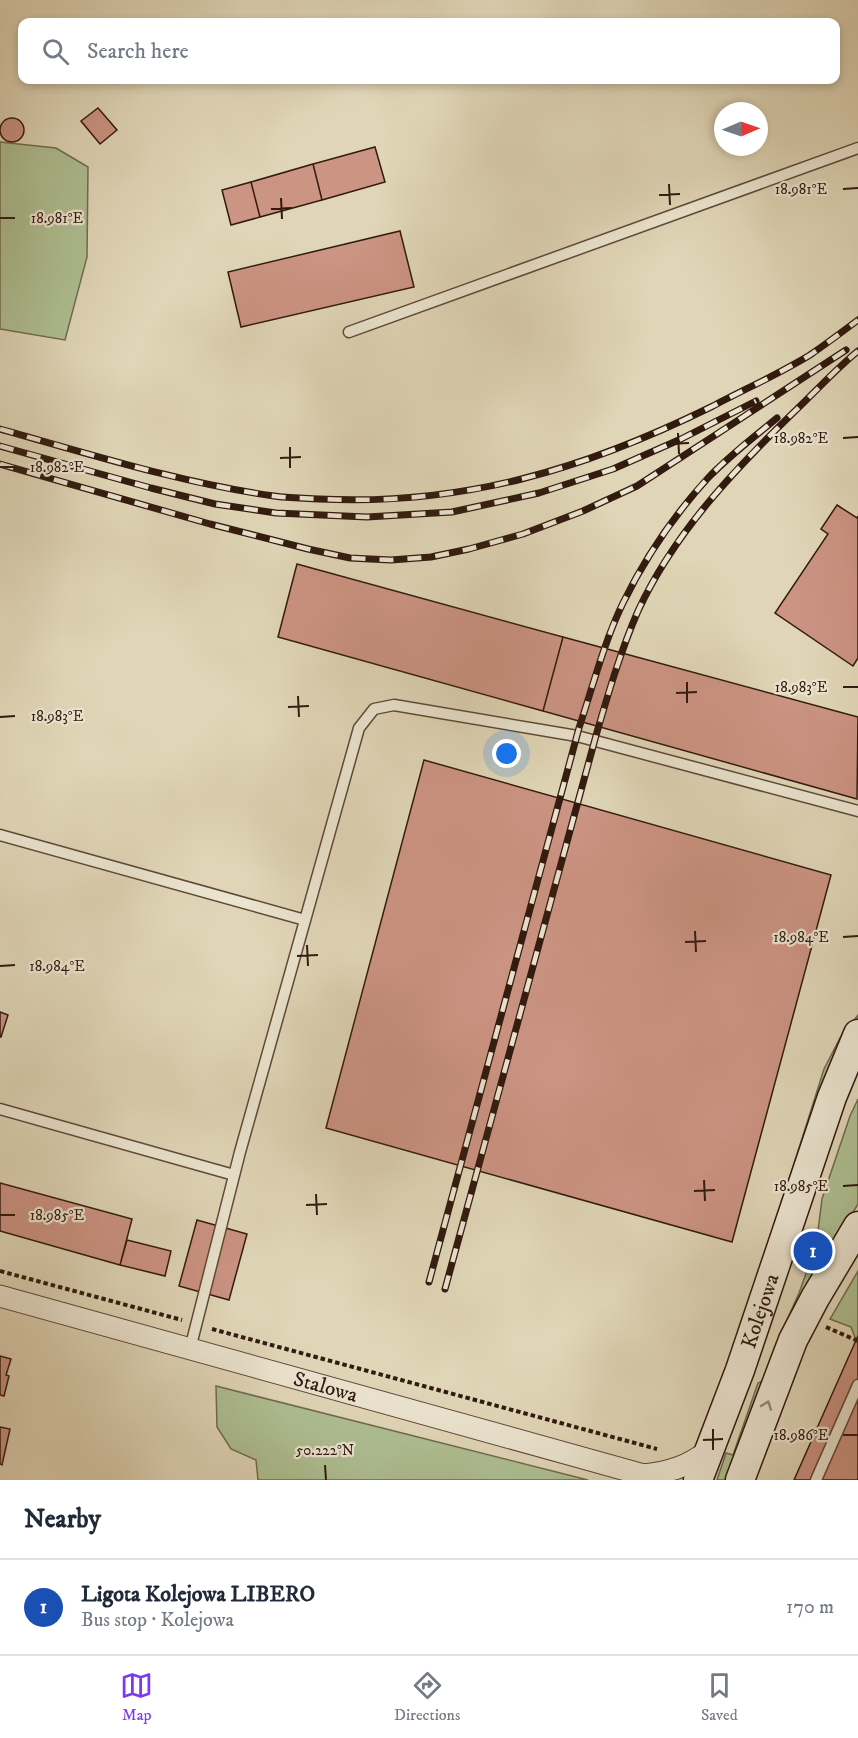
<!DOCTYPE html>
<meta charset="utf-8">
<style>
:root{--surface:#fff;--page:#f2f2f3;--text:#1f2937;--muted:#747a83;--line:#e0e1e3;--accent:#7c3aed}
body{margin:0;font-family:"IM FELL DW Pica",serif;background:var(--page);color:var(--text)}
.compass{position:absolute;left:714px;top:102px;width:54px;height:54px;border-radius:50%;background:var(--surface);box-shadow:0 3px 9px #0003;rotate:88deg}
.you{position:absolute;left:507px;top:754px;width:21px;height:21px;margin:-15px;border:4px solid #fff;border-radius:50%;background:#1a73e8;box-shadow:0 0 0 9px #1a73e833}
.badge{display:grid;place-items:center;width:39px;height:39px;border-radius:50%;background:var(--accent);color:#fff;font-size:20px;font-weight:700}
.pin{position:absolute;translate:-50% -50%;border:3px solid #fff;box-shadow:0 2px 6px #0006}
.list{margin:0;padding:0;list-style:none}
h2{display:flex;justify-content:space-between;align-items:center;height:78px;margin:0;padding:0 24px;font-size:26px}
h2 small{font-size:20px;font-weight:400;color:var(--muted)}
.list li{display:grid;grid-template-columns:39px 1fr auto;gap:18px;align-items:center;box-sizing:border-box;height:96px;padding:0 24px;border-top:2px solid var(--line)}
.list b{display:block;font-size:22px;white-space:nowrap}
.list p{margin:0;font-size:20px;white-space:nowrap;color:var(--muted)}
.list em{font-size:20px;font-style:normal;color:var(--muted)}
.icon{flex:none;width:33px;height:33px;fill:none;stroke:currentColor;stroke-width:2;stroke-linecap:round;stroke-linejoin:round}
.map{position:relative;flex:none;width:858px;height:1480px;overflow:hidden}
.search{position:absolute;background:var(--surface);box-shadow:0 3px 9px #0003;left:18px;right:18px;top:18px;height:66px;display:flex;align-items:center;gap:15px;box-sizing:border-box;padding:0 21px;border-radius:12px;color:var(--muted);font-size:22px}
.sheet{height:174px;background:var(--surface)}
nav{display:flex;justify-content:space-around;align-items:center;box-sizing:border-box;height:84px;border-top:2px solid var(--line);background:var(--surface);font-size:16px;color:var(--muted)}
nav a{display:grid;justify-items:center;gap:3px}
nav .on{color:var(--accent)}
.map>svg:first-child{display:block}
</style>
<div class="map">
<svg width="858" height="1480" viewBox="0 0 858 1480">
<rect width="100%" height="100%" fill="#e0d6b7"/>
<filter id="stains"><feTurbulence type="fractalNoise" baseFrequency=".00333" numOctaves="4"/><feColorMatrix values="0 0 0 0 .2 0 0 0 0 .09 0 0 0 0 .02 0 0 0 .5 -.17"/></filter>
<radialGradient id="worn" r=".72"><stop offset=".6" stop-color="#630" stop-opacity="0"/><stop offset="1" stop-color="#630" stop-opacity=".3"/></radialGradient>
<path fill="#aebf92" stroke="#706c50" stroke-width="1.5" d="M0,142L56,148L88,167L87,257L65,340L0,329Z
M858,1015V1021L787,1186L824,1069L840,1038Z
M858,1099V1204L815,1277L777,1350L774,1349L799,1293L812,1257L819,1258L824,1241L817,1239L822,1199L850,1116Z
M858,1271V1336L856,1340L851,1327L830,1319Z
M765,1380L730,1473L728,1472L725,1480H717L726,1453L733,1455L758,1383Z
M216,1386L588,1480H258L256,1460L231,1449L217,1427Z"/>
<path fill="#cc9483" stroke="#321a0f" stroke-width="1.5" d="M98,108L117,130L100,144L81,121Z
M0 130a12 12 0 1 1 24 0a12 12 0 1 1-24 0Z
M375,147L385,182L322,200L313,164Z
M313,164L322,200L260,217L251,182Z
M251,182L260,217L231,225L222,190Z
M400,231L414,287L241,327L228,272Z
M837,505L857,518L858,516V658L853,666L775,613L828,534L821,529Z
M297,564L563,637L543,711L278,637Z
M563,637L858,717L857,799L543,711Z
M424,760L831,875L732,1242L326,1128Z
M0,1012L8,1015L1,1037H0Z
M0,1183L132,1219L120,1265L0,1231Z
M197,1220L247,1234L229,1300L179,1286Z
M127,1240L171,1251L165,1276L120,1265Z
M858,1336V1480H794L849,1356Z
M0,1356L11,1359L6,1375L9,1376L4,1396L0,1395Z
M0,1427L10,1429L2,1465L0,1464Z"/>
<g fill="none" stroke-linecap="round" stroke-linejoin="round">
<defs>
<path id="lane" d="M349,332L858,148
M0,835L305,920
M0,1109L234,1175
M190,1349L240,1152L359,728L374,709L394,705L577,736L858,811
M816,1480L858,1385"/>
<g id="street">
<path id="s1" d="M0,1296L644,1475L648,1480"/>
<path d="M644,1475C670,1472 689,1466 709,1450"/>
</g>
<g id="secondary">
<path id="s2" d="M698,1480L740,1370L832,1097L858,1034"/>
<path d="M740,1480L793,1340L815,1298L858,1226"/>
</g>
</defs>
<use href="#lane" stroke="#5e4939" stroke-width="13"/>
<use href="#street" stroke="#5e4939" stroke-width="23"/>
<use href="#secondary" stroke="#321a0f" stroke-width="31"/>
<path stroke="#321a0f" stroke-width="4" stroke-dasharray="4.5 3" stroke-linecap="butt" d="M0,1271L182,1320
M826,1327L858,1341
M212,1329L657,1449"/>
<use href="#lane" stroke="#ebe4d0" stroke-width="10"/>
<use href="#street" stroke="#ebe4d0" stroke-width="21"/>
<use href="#secondary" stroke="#ebe4d0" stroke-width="28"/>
<defs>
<path id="rail" d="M0,429C90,454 181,483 274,496C289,498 304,498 319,499C464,506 585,469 713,406C745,389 779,374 810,355C826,344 842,332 858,320
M0,446L151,488L215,504L276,513L367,517L452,512L539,493L613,469L681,439L756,401
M0,464L210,524L308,549L350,558L391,560L431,557L469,549L523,534L583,511L637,486L846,350
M429,1282L579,728C593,686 604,642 623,603C645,558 675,514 708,478C729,456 754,437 777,418
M445,1289L597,732C609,691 621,650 638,611C674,533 734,470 795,411C816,391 836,369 858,351"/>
</defs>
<use href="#rail" stroke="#321a0f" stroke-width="7"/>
<use href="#rail" stroke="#ebe4d0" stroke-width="4.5" stroke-dasharray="14" stroke-linecap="butt"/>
</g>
<defs><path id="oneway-chevron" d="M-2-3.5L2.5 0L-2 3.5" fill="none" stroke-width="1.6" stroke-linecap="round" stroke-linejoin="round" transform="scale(1.5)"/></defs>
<use stroke="#988979" href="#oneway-chevron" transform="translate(767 1405) rotate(-70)"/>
<path fill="none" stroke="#321a0f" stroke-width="2" d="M669,184L670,205M843,189L858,188M659,195L680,194M281,198L282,219M271,209L292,208M0,218H15M678,433L679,454M843,438L858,437M668,444L689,443M290,447V468M280,458L301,457M0,467H15M687,682V703M843,687H858M676,693L697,692M298,696L299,717M288,707L309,706M0,717L15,716M695,931L696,952M843,937L858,936M685,942L706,941M307,945L308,966M297,956L318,955M0,966L15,965M704,1180L705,1201M843,1186L858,1185M694,1191L715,1190M316,1194L317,1215M306,1205L327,1204M0,1215H15M713,1429V1450M843,1435H858M703,1440L723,1439M325,1465L326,1480"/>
<g text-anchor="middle" stroke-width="4.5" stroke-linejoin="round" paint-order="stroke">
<g font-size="21" fill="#321a0f" stroke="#ebe4d0">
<text dy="7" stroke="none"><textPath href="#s2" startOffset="180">Kolejowa</textPath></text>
<text dy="7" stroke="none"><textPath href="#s1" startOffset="338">Stalowa</textPath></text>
</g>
</g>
<g font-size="15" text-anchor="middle" fill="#321a0f" stroke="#ebe4d0" stroke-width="4.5" stroke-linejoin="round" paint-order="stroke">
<text x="801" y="194">18.981°E</text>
<text x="57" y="223">18.981°E</text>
<text x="801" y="443">18.982°E</text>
<text x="57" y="472">18.982°E</text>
<text x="801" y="692">18.983°E</text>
<text x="57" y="721">18.983°E</text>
<text x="801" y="942">18.984°E</text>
<text x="57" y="971">18.984°E</text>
<text x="801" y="1191">18.985°E</text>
<text x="57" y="1220">18.985°E</text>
<text x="801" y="1440">18.986°E</text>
<text x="325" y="1455">50.222°N</text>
</g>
<rect width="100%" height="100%" filter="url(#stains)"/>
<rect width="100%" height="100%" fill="url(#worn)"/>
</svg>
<svg class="compass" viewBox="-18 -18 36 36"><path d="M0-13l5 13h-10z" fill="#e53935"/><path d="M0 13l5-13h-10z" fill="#747a83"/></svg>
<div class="you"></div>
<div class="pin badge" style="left:813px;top:1251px;background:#1a4fb4">1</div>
<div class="search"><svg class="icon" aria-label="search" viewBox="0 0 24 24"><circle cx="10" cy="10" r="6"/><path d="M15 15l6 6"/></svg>Search here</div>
</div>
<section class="sheet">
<h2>Nearby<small></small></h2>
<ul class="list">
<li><span class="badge" style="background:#1a4fb4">1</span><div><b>Ligota Kolejowa LIBERO</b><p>Bus stop · Kolejowa</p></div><em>170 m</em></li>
</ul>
</section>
<nav>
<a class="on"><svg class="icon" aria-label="map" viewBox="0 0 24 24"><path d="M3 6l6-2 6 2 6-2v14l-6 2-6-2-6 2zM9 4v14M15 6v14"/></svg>Map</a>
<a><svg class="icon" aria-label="directions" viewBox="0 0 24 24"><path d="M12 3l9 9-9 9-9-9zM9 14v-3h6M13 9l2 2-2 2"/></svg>Directions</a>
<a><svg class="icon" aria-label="saved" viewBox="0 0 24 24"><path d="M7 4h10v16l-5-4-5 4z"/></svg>Saved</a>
</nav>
